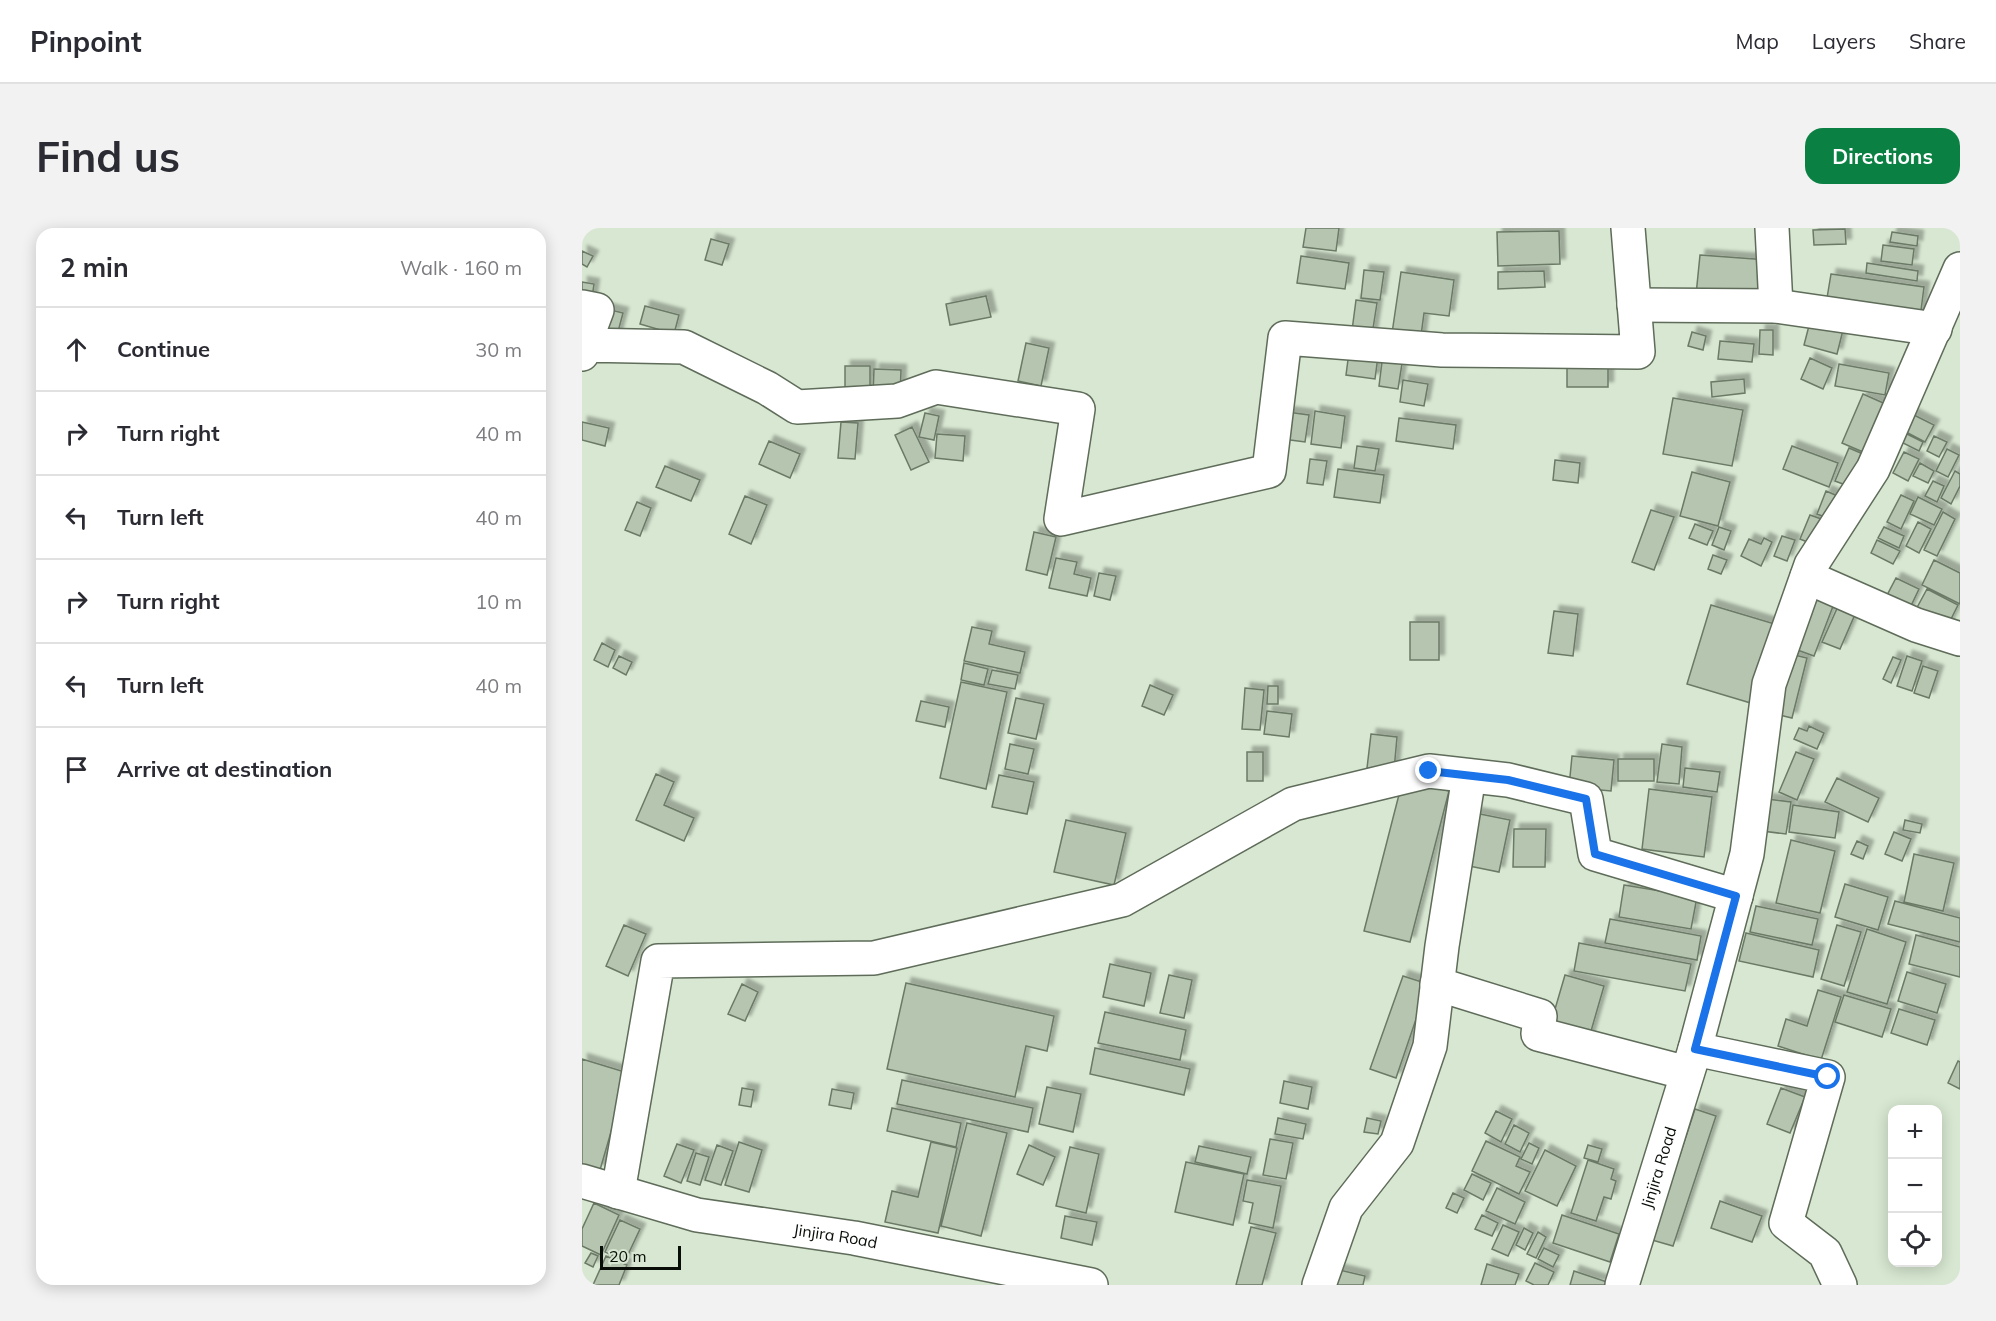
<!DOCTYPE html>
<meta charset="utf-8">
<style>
:root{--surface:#fff;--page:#f2f2f3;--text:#2b2b33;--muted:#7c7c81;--line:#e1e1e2;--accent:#0b8043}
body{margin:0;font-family:Mulish,sans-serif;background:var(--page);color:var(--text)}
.controls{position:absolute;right:18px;bottom:18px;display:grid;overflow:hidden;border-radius:12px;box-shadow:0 3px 15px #0003}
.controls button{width:54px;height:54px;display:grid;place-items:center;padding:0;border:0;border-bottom:2px solid var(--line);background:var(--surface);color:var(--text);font:30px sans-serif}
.scale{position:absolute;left:18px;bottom:15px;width:81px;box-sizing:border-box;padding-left:6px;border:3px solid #080d07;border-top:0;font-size:16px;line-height:21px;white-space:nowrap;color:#080d07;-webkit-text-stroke:4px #d7e7d1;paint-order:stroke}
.stop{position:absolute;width:18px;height:18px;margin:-14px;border:4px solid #1a73e8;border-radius:50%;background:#fff}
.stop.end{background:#1a73e8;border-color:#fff;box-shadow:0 2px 6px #0008}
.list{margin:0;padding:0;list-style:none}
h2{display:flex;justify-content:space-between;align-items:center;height:78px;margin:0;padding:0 24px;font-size:26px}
h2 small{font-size:20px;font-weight:400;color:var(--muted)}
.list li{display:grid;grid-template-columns:39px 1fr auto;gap:18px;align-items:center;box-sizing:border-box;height:84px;padding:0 24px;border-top:2px solid var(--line)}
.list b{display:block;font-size:22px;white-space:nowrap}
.list em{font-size:20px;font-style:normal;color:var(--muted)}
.icon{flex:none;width:33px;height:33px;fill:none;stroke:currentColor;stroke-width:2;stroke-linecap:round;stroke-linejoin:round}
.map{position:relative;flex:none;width:1378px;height:1057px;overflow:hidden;border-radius:18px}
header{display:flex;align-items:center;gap:36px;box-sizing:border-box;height:84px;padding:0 30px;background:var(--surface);border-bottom:2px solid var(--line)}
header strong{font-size:28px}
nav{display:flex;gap:33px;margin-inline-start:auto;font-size:21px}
.intro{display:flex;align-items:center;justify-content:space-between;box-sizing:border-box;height:144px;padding:0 36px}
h1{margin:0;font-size:42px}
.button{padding:15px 27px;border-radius:18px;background:var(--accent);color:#fff;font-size:21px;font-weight:700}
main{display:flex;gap:36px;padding:0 36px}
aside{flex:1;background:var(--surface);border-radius:18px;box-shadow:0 3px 15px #0003}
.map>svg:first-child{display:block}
</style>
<header>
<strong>Pinpoint</strong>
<nav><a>Map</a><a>Layers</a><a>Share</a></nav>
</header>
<div class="intro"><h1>Find us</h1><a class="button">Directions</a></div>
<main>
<aside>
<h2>2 min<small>Walk · 160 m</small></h2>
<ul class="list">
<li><svg class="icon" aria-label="ahead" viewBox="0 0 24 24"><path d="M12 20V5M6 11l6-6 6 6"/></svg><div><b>Continue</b></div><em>30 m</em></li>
<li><svg class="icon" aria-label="right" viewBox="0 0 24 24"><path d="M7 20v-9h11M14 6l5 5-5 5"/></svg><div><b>Turn right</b></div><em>40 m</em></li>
<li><svg class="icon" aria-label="left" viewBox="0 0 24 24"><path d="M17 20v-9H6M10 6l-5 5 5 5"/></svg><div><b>Turn left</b></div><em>40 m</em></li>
<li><svg class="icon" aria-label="right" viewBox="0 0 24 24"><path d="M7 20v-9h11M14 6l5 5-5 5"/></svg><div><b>Turn right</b></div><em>10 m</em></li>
<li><svg class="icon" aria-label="left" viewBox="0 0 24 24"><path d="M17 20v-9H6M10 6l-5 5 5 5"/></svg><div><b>Turn left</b></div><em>40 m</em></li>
<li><svg class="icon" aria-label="arrive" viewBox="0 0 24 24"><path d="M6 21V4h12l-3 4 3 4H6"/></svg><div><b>Arrive at destination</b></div></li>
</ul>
</aside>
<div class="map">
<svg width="1378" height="1057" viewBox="0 0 1378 1057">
<defs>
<filter id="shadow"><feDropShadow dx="5.5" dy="-5.5" stdDeviation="1.5" flood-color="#0004"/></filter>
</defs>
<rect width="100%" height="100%" fill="#d7e7d1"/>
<path fill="#b6c5b0" stroke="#6b7a66" stroke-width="1.5" filter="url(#shadow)" d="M724,0H757L754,23L721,19Z
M1263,1L1264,16L1232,17L1231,2Z
M977,3L978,36L916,38L915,4Z
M1310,4L1336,8L1335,18L1308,14Z
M129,11L147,16L140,37L123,32Z
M1301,17L1332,21L1330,37L1299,33Z
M0,23L11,28L5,39L0,36Z
M1118,27L1186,32L1182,72L1114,67Z
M719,28L767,35L763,61L715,55Z
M1285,35L1336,43L1335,53L1284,45Z
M782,42L802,44L798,72L779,70Z
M962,43L963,59L916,61V44Z
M819,44L872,52L867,88L842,85L838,115L809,112Z
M1249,46L1342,59L1338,90L1244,76Z
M0,54L12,56L9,77L0,76Z
M404,68L409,89L368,97L364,76Z
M774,72L795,75L789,113L769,110Z
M63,78L97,87L92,106L58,96Z
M21,80L41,85L33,115L13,111Z
M1229,90L1262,98L1255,126L1222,117Z
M1178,102H1191V127L1177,126Z
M1110,104L1124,108L1121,122L1106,118Z
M1138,113L1172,116L1170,134L1136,131Z
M444,115L467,120L459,158L436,153Z
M767,124L796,128L793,151L764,147Z
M801,126L821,129L816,161L797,158Z
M1228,130L1250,140L1241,161L1219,151Z
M985,132H1026V159H985Z
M1257,136L1307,145L1303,167L1253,158Z
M263,138H288V170H263Z
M292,141L319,142L318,168L291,167Z
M1162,151L1163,165L1130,169L1129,154Z
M821,152L846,156L842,178L818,174Z
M1281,166L1308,178L1295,230L1260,215Z
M1091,170L1161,182L1150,238L1081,226Z
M733,183L763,188L759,220L729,216Z
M705,184L727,187L723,214L701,211Z
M343,185L357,188L352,212L337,209Z
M1330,186L1352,197L1343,214L1322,203Z
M817,190L874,197L871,221L814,213Z
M0,194L27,200L23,218L0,212Z
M259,194L276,195L273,231L256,230Z
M330,199L347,234L329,242L313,207Z
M1321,204L1341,214L1337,223L1317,213Z
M355,206L383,208L381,233L353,230Z
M1352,208L1365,214L1357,229L1345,223Z
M187,213L218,226L208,250L177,236Z
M775,218L797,221L793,243L772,240Z
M1210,218L1256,235L1247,259L1201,241Z
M1267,220L1288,229L1274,261L1253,253Z
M1365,221L1377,227L1366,249L1354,243Z
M1322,224L1337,231L1326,253L1311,245Z
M728,231L745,233L741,257L725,255Z
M973,232L998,235L996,255L971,252Z
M1338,235L1352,243L1346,255L1331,248Z
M83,238L118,252L109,273L74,259Z
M756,241L802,247L798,275L752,269Z
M1373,243L1378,246V258L1369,276L1359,270Z
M1110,244L1148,254L1136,298L1098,288Z
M1351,253L1362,258L1355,274L1343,268Z
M1244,263L1258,269L1248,291L1235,286Z
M1319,267L1332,273L1319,301L1305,294Z
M163,268L185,277L169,316L147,306Z
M1336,269L1360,281L1352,297L1328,286Z
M55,274L69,280L58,308L43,302Z
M1069,282L1092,289L1072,342L1050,334Z
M1361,284L1373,291L1355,328L1342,322Z
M1228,287L1245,293L1235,318L1218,311Z
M1336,294L1349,301L1337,325L1324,318Z
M1113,296L1131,303L1125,317L1107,310Z
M1137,299L1149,303L1142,322L1130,317Z
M1302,299L1322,308L1317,320L1296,310Z
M452,304L474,309L465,347L444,342Z
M1200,308L1213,312L1205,333L1192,328Z
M1182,310L1190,314L1179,338L1159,328L1167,311L1179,316Z
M1295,312L1318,323L1311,336L1289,325Z
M1131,327L1145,332L1139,346L1126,341Z
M474,330L495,334L492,346L509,350L505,368L467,360Z
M1352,332L1378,345V376L1340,357Z
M517,345L534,348L528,372L512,368Z
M1314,350L1337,361L1326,384L1302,373Z
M1345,361L1376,377L1363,403L1331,387Z
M1228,364L1253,373L1232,428L1207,419Z
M1257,376L1274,384L1258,421L1240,414Z
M1129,377L1196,397L1172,476L1105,456Z
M972,383L996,386L991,428L966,425Z
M828,394H857V432H828Z
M390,399L410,403L407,416L443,424L438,445L382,433Z
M20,415L33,422L26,439L12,432Z
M1204,425L1225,430L1210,490L1189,485Z
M37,428L50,434L44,447L31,440Z
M1325,428L1340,433L1330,463L1315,458Z
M1311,429L1319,432L1309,455L1301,451Z
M382,435L406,441L402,457L379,452Z
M1341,438L1356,443L1347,470L1332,465Z
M410,442L436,447L433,461L406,456Z
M379,454L425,464L404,561L358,550Z
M568,457L591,467L582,487L560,478Z
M686,458H696V476H685Z
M663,460L682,462L678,502L660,501Z
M434,470L462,476L454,511L426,505Z
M339,473L367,479L363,499L334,493Z
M685,483L710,486L707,509L682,506Z
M1227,498L1242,505L1235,521L1212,511L1217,500L1225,503Z
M789,506L815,509L812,542L785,540Z
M428,516L452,521L446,546L423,541Z
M1080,516L1100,519L1097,556L1075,554Z
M665,524H681V553H665Z
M1214,524L1232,531L1215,572L1197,564Z
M990,528L1032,532L1029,563L987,559Z
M1036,531H1072V553H1036Z
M1103,540L1138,544L1135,564L1101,559Z
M74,546L92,554L82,577L112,590L102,613L54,592Z
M417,547L452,554L445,586L410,579Z
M1255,550L1297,570L1286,594L1243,574Z
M821,551L867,563L828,714L782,703Z
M1067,561L1130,569L1122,629L1060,621Z
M1185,571L1209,574L1204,606L1180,603Z
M1211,577L1257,584L1253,610L1207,604Z
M888,584L928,592L917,644L877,636Z
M484,592L544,605L532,657L472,644Z
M1323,592L1340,596L1338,605L1321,602Z
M932,601H964L963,639H931Z
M1312,604L1329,611L1320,633L1303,626Z
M1209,612L1253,623L1238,685L1194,675Z
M1275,613L1286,618L1281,631L1269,626Z
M1332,626L1372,635L1361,683L1322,674Z
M1263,656L1306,669L1296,702L1253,689Z
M1042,657L1115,669L1109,701L1037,689Z
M1313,673L1378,690V714L1306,696Z
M1174,678L1236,691L1230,717L1168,704Z
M1028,691L1119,708L1115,732L1023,715Z
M42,697L64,706L46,748L24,738Z
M1255,697L1279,704L1262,758L1239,751Z
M1285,701L1324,714L1305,776L1265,764Z
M1164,705L1237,722L1231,749L1157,733Z
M1334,707L1378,719V749L1327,736Z
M997,715L1109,736L1103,763L992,743Z
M528,736L569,745L562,778L521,769Z
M1325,744L1364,756L1355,785L1316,773Z
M587,747L610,752L602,790L578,785Z
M983,747L1022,758L1005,817L966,805Z
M821,748L846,756L814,850L788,841Z
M324,755L472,788L465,823L444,818L433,869L305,841Z
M160,756L176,764L163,793L146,786Z
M1236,762L1259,769L1239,832L1196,818L1204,791L1225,798Z
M1262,767L1309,781L1300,809L1253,794Z
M1317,781L1353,792L1345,817L1309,805Z
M523,784L604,802L598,832L516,815Z
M513,820L608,841L602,867L508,846Z
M0,831L46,845L18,942L0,937Z
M1376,833L1378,834V861L1366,855Z
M320,852L451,880L446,904L315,876Z
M702,853L730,859L726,881L698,875Z
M465,859L499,866L491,904L457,896Z
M160,860L172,862L169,879L157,877Z
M1199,860L1223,869L1208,905L1185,896Z
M250,861L272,865L269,881L247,877Z
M310,880L379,895L374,919L305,903Z
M1113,881L1134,888L1091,1018L1070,1012Z
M914,883L930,891L919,914L903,905Z
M696,890L724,896L721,911L693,906Z
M785,890L799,893L796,906L782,904Z
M385,895L425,905L399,1008L359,998Z
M932,897L947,905L938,924L923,916Z
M688,911L711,915L704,951L681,947Z
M904,913L938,929L934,938L948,944L937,966L890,943Z
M157,914L180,922L167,964L143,957Z
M349,914L375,920L356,1005L303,994L310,963L336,969Z
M947,915L957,920L950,936L939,931Z
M95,916L112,922L99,955L82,948Z
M135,917L151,923L139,957L123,952Z
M447,917L473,929L461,957L435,946Z
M1006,917L1020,921L1016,934L1002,930Z
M617,918L669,929L665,946L613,934Z
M488,919L517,926L504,985L474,978Z
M963,922L994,938L975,978L943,963Z
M114,925L127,929L118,957L105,953Z
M1006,932L1032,941L1029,951L1034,953L1029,971L1022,969L1014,993L989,985Z
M604,934L662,946L651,997L593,984Z
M890,946L909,955L901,972L882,962Z
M665,952L699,958L691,1000L667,995L671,975L661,973Z
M915,960L943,974L933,996L904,983Z
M871,965L882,970L875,985L864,980Z
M1138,973L1180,988L1170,1014L1129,1000Z
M12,975L37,987L19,1027L0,1018V1001Z
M900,987L916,995L910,1008L893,1001Z
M980,987L1037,1006L1028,1034L971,1015Z
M483,988L515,994L510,1017L479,1010Z
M38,992L58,1001L43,1033L23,1024Z
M921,997L937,1004L926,1028L910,1021Z
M669,999L694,1005L680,1057H654Z
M942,1000L951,1005L943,1022L934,1017Z
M956,1004L964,1009L954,1030L945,1026Z
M962,1020L977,1027L971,1039L956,1031Z
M9,1025L16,1028L11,1039L3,1035Z
M24,1028L45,1037L37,1057H11Z
M953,1035L972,1044L966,1057H952L944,1053Z
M905,1036L937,1046L933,1057H899Z
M749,1040L783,1048L781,1057H745Z
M992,1043L1025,1054L1024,1057H988Z"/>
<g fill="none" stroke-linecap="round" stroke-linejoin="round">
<defs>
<g id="minor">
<path d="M1190,0L1194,78"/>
<path d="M1052,77L1194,78L1353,101"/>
<path d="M0,79L15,82L2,117"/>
<path d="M0,126L2,117L102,119L185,160L215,179L315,173L354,159L496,181L479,291L687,243L703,110L860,122L1056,124L1046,0"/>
<path d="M1225,349L1334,397L1378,411"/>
<path d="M855,756L958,788L956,806L1105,845"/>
<path d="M1113,821L1246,849L1204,995L1243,1025L1258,1057"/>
<path id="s1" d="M0,953L115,987L272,1010L509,1057"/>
<path d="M36,964L76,733L292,730L540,672L711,576L847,543L926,552L1004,571L1013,626L1154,668"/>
<path d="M737,1057L764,980L815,915L848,818L860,718L887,548"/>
<path id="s2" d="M1040,1057L1113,821L1165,626L1187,456L1229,337L1291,241L1378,41"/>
</g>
</defs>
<use href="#minor" stroke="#5e6c59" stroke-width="36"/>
<use href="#minor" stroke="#fff" stroke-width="33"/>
</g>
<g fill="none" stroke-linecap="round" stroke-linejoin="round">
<path stroke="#1a73e8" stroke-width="8" d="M847,543L926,552L1004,571L1013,626L1154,668L1113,821L1246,849"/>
</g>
<g text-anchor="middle" stroke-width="4.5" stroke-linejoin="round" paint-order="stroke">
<g font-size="16" fill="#080d07" stroke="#d7e7d1">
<text dy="6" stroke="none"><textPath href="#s2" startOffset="123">Jinjira Road</textPath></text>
<text dy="6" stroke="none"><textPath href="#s1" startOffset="260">Jinjira Road</textPath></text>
</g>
</g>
</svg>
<div class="controls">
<button>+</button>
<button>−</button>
<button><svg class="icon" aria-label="locate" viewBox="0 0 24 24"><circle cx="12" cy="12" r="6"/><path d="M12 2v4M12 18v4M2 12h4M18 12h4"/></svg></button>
</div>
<div class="scale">20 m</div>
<div class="stop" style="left:1246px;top:849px"></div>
<div class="stop end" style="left:847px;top:543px"></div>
</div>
</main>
